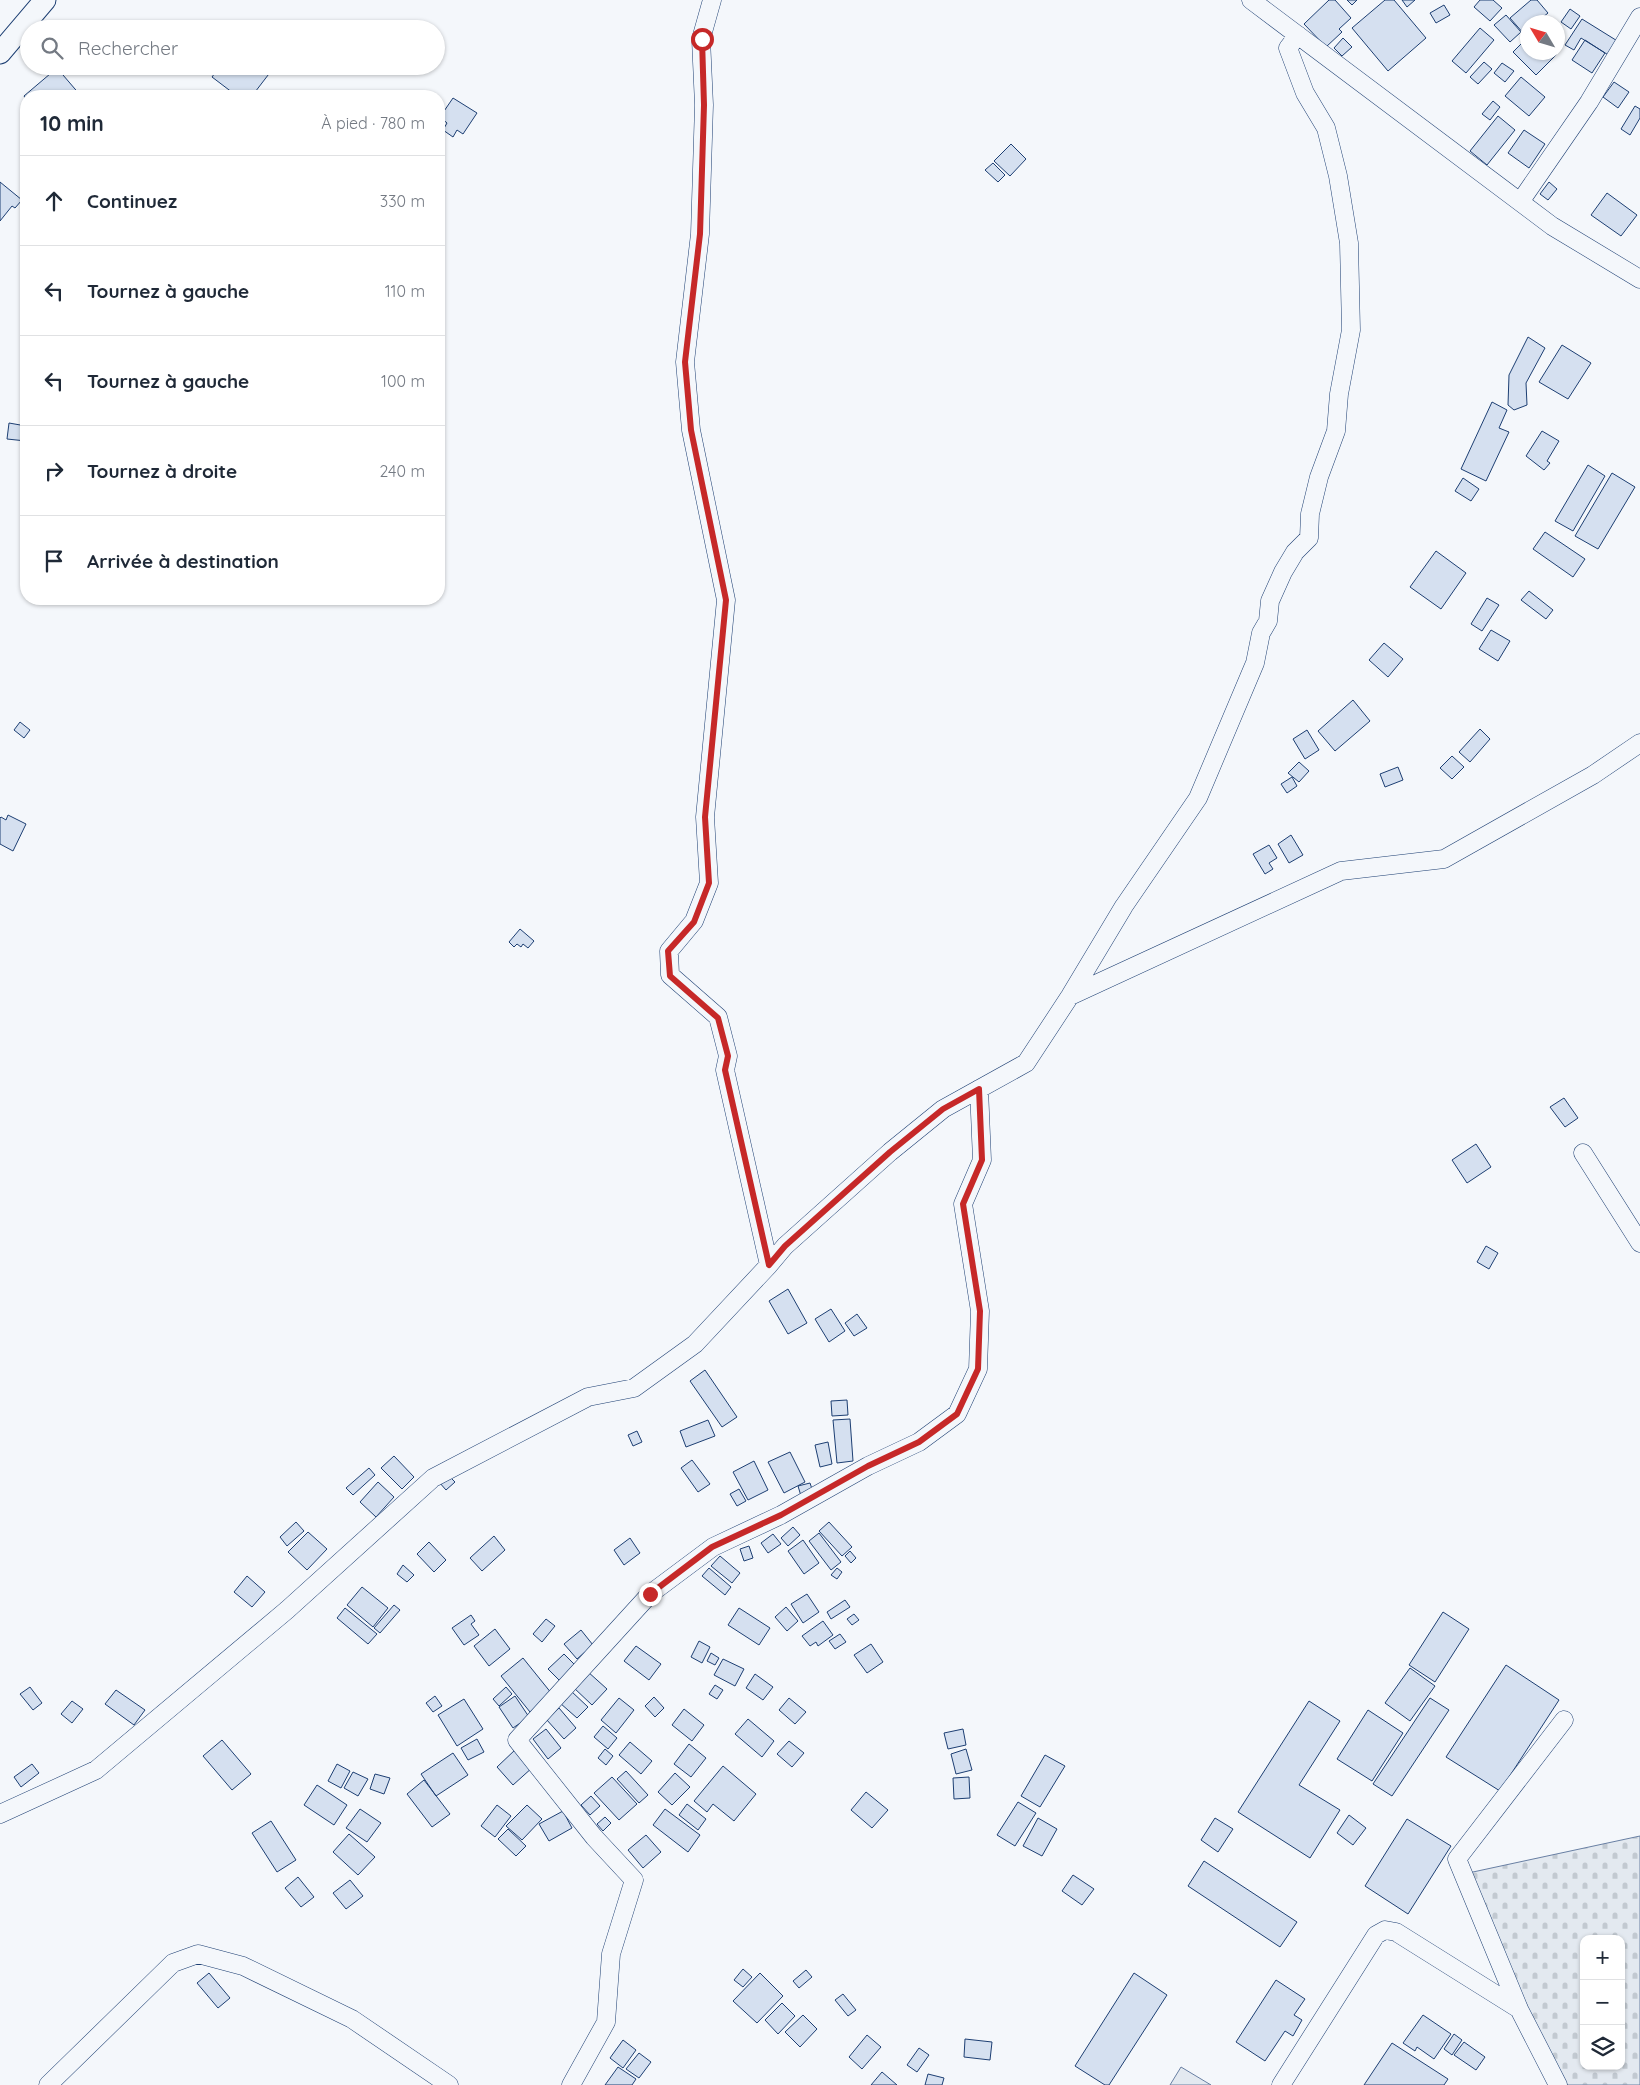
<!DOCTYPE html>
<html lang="fr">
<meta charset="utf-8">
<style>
:root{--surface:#fff;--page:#f6f6f7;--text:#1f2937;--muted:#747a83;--line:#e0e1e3}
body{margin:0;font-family:Quicksand,sans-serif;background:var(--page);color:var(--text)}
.controls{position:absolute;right:15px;bottom:15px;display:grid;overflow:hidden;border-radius:10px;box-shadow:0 1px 4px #0004}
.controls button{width:45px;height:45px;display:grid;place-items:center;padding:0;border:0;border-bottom:1px solid var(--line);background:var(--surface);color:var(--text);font:25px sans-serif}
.compass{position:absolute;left:1520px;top:15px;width:45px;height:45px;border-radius:50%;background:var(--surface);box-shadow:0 1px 4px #0004;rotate:308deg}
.stop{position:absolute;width:15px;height:15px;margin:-11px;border:4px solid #c62828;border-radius:50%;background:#fff}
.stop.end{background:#c62828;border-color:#fff;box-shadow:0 1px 5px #0008}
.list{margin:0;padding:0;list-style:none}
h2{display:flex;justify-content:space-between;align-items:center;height:65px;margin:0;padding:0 20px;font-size:21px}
h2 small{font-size:16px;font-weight:400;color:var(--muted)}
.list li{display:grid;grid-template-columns:32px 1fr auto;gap:15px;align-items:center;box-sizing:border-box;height:90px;padding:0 20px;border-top:1px solid var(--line)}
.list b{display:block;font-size:19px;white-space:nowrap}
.list em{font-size:16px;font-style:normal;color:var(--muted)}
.icon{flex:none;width:28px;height:28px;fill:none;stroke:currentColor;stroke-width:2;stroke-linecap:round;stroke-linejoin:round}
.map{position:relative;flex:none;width:1640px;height:2085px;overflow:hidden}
.search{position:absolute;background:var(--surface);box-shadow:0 1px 4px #0004;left:20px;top:20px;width:425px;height:55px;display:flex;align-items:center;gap:12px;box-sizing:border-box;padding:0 18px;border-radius:28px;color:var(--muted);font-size:19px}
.panel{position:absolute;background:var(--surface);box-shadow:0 1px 4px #0004;left:20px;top:90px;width:425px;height:515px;border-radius:20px}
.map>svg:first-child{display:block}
</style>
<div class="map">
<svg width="1640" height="2085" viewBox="0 0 1640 2085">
<defs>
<pattern id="cemetery-stones" width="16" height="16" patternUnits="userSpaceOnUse" patternTransform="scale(1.25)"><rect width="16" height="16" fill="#e3e9f0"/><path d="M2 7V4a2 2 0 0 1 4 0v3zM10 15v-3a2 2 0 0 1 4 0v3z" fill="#c2c9d1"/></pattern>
</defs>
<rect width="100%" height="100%" fill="#f4f7fb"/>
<path fill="url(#cemetery-stones)" stroke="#687fa3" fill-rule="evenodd" d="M1640,1836V2085H1567L1459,1875ZM1584,1939H1621V2066H1584Z"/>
<path fill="#e3e9f0" stroke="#687fa3" d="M1181,2067L1211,2085H1170Z"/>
<path fill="#d5e0f0" stroke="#1d3f73" d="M1329,0H1335L1351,18L1339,29L1342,32L1326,47L1304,24Z
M1347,0H1357L1352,5Z
M1385,0H1394L1426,38L1388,71L1352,28Z
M1402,0H1415L1407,7Z
M1480,0H1493L1502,8L1490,21L1474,7Z
M1531,0H1537L1548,13L1537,22H1528V31L1524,34L1510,18Z
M1444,5L1450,15L1436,23L1430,13Z
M1570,9L1580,16L1571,29L1561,22Z
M1506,15L1521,32L1510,42L1494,25Z
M1582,19L1619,42L1610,56L1581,38L1574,50L1565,45Z
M1480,28L1494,40L1466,73L1452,61Z
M1528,37V52L1557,54L1536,75L1513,52Z
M1343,38L1352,47L1342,56L1334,48Z
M1585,40L1605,53L1592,73L1572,60Z
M1484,62L1492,69L1478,84L1470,77Z
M1502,63L1514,71L1505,82L1494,73Z
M220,66H275L252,96H237L212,77Z
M57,68L81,96H26V99L24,96Z
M1521,77L1545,97L1529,116L1505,96Z
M1614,82L1629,92L1618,108L1603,97Z
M453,98L477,113L463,134L457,130L453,137L443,130L447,123L440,117Z
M1493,101L1500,107L1490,120L1482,114Z
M1635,106L1640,109V118L1630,135L1621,129Z
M1498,116L1515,130L1487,165L1470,151Z
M1524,130L1545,144L1529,168L1508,153Z
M1011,144L1026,159L1010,176L994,161Z
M993,163L1005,175L998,182L985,170Z
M0,182L22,200L15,208L12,206L0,221Z
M1549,182L1557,189L1548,200L1540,194Z
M1607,193L1637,215L1621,236L1591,215Z
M1528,337L1545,348L1526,383L1527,405L1514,410L1508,405L1509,375Z
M1562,345L1591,363L1568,399L1539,382Z
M1492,402L1507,410L1499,428L1509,432L1486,481L1461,469Z
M9,423L26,426V441L7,439Z
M1542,431L1559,441L1547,461L1550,463L1544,470L1526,456Z
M1588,465L1605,476L1573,531L1555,521Z
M1612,473L1635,487L1598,549L1575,536Z
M1463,478L1479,489L1471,501L1455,491Z
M1545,532L1585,559L1573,577L1533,549Z
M1436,551L1466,573L1441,609L1410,587Z
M1529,591L1553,610L1546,619L1521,600Z
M1487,598L1499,605L1482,631L1471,624Z
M1491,630L1510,641L1498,661L1479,649Z
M1384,643L1403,659L1388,677L1369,660Z
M1353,700L1370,721L1335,751L1318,731Z
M20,722L30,730L24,738L14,730Z
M1480,729L1490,739L1470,762L1459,752Z
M1307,730L1319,750L1305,759L1293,739Z
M1452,756L1464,767L1452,779L1440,768Z
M1299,762L1309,771L1299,782L1288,773Z
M1398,767L1403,780L1385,787L1380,774Z
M1292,777L1297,786L1287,793L1281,784Z
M8,815L26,824L13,851L0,844V818L1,817L6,820Z
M1291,835L1303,855L1289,863L1278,844Z
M1269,845L1277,858L1269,863L1273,869L1265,874L1253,854Z
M520,929L534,941L528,948L523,944L521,947L517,944L514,947L509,942Z
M1564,1098L1578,1118L1565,1127L1550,1107Z
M1476,1144L1491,1167L1467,1183L1452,1160Z
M1486,1246L1498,1253L1489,1269L1477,1262Z
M788,1289L807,1323L788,1334L769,1301Z
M831,1309L845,1331L829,1342L815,1319Z
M857,1314L867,1328L854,1336L845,1323Z
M705,1370L737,1417L722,1427L690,1381Z
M847,1400L848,1415L832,1416L831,1401Z
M850,1419L853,1461L837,1463L833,1420Z
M708,1420L715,1436L686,1447L680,1431Z
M637,1431L642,1442L633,1446L628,1435Z
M828,1442L832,1464L820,1467L815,1445Z
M790,1452L805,1482L784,1493L768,1462Z
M394,1456L414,1477L402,1489L381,1468Z
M692,1460L710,1484L698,1492L681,1468Z
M754,1461L768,1490L748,1500L733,1472Z
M369,1468L375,1475L353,1495L346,1488Z
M448,1475L455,1482L446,1490L439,1482Z
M378,1482L394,1497L376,1517L360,1502Z
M810,1483L813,1492L801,1496L798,1486Z
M739,1489L746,1501L737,1506L730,1494Z
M296,1522L304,1531L287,1546L280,1537Z
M829,1522L852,1547L842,1556L819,1531Z
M793,1527L800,1535L788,1546L781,1538Z
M308,1532L327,1549L307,1570L288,1552Z
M819,1533L841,1562L831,1570L809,1541Z
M773,1534L781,1544L768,1553L761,1543Z
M494,1536L505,1550L482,1571L470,1558Z
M630,1538L640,1553L624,1565L614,1550Z
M803,1540L819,1563L804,1574L788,1551Z
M429,1542L446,1560L434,1572L417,1554Z
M749,1546L753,1558L744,1561L740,1549Z
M850,1551L856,1558L851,1563L845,1556Z
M720,1556L740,1573L732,1583L711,1566Z
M403,1565L414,1575L407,1582L397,1574Z
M709,1568L731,1587L725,1595L702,1576Z
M837,1568L842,1572L837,1579L831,1575Z
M247,1576L265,1592L252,1607L234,1592Z
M362,1587L388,1608L373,1627L347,1605Z
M807,1594L819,1612L803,1623L791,1604Z
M845,1600L850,1607L831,1619L827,1612Z
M394,1605L400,1610L380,1633L374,1628Z
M786,1607L798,1621L787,1631L775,1617Z
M345,1608L377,1634L368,1644L337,1618Z
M739,1608L770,1628L759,1645L728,1625Z
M1443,1612L1469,1629L1435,1682L1409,1665Z
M854,1614L859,1620L852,1625L847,1619Z
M471,1615L475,1621L471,1624L479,1635L464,1645L452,1628Z
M546,1619L555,1626L542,1642L533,1634Z
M823,1621L833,1635L818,1646L816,1642L810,1646L802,1636Z
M495,1629L510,1649L489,1666L474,1646Z
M581,1630L593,1645L577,1659L564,1644Z
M840,1634L846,1642L835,1649L829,1641Z
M699,1641L710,1647L702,1663L691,1657Z
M871,1644L883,1662L867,1673L854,1655Z
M636,1646L661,1664L649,1680L624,1661Z
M711,1653L719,1658L715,1665L707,1661Z
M564,1654L579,1669L563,1684L548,1669Z
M523,1658L552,1694L530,1712L501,1676Z
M723,1659L744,1669L735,1686L714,1675Z
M1506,1665L1559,1700L1500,1791L1446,1757Z
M1410,1668L1435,1686L1410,1721L1385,1703Z
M587,1671L607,1689L592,1705L573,1687Z
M755,1674L773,1687L763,1700L746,1688Z
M715,1685L723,1690L717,1699L709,1694Z
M30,1687L42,1703L33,1710L20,1694Z
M506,1687L512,1694L499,1706L493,1699Z
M116,1690L145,1710L134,1725L105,1704Z
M571,1691L588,1707L577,1718L560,1703Z
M435,1696L442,1706L433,1712L426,1703Z
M515,1696L529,1717L513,1728L499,1707Z
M654,1697L664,1708L655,1717L645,1706Z
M619,1698L634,1710L616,1733L601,1720Z
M789,1698L806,1712L795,1724L779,1710Z
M1430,1698L1449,1710L1392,1796L1373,1784Z
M464,1699L483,1729L457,1746L438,1715Z
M72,1701L83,1709L72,1723L61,1714Z
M1309,1701L1340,1721L1299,1785L1340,1810L1310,1858L1238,1812Z
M559,1708L576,1728L564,1739L546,1719Z
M684,1709L704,1725L692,1741L672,1725Z
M1368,1710L1403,1733L1372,1781L1337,1759Z
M748,1719L774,1741L762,1757L735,1734Z
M603,1726L617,1738L608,1749L594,1737Z
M546,1729L561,1748L548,1759L533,1739Z
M963,1729L966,1745L948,1749L944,1733Z
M477,1739L484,1752L468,1760L461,1748Z
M222,1740L251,1774L232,1790L203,1756Z
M789,1741L804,1753L792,1767L777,1754Z
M630,1742L652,1761L641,1774L619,1755Z
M689,1744L706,1758L691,1777L674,1764Z
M516,1749L533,1767L513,1785L497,1767Z
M605,1749L613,1756L606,1765L598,1758Z
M966,1749L972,1770L956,1774L951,1754Z
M453,1753L468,1775L436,1796L421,1774Z
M1045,1755L1065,1766L1040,1807L1021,1796Z
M32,1764L39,1773L21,1787L14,1777Z
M337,1764L350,1771L341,1788L328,1781Z
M723,1766L756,1794L734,1821L713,1804L707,1812L694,1801Z
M626,1771L648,1795L639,1803L617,1779Z
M353,1772L368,1779L358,1796L344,1788Z
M675,1773L690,1787L672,1805L658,1792Z
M375,1774L390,1778L384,1794L370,1789Z
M612,1777L637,1804L619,1820L594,1793Z
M969,1777L970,1798L954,1799L953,1778Z
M424,1780L450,1814L432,1827L407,1794Z
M317,1785L347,1805L334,1825L304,1805Z
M866,1792L888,1810L872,1828L851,1810Z
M591,1796L600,1806L590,1815L581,1805Z
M1018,1802L1036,1813L1015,1846L997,1835Z
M687,1804L706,1819L698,1830L679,1815Z
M497,1805L511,1816L495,1837L481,1826Z
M527,1805L542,1819L522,1840L506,1826Z
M360,1809L381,1823L367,1842L346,1828Z
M665,1809L700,1835L688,1852L653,1825Z
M563,1811L572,1828L549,1841L539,1824Z
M1349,1815L1366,1828L1353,1845L1337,1833Z
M605,1817L611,1823L603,1831L597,1824Z
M1038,1818L1057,1829L1042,1856L1023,1846Z
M1215,1818L1233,1829L1218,1852L1201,1840Z
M1407,1819L1451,1846L1408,1914L1365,1886Z
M271,1821L296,1860L277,1872L252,1833Z
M508,1829L526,1846L516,1856L498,1839Z
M349,1834L375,1857L358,1875L333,1852Z
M646,1835L661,1852L643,1868L628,1850Z
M1204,1861L1297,1922L1280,1947L1188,1886Z
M1073,1875L1094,1889L1082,1905L1062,1891Z
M298,1877L314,1897L301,1907L285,1888Z
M350,1880L363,1896L346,1909L333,1893Z
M743,1969L752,1977L743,1987L734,1980Z
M806,1970L812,1977L799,1988L793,1981Z
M209,1973L230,1998L218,2008L197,1983Z
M760,1973L783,1996L757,2023L733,2001Z
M1134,1973L1167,1995L1109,2085H1105L1075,2066Z
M1276,1980L1305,1999L1294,2015L1302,2020L1293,2036L1285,2031L1265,2061L1236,2042Z
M843,1994L856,2010L848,2016L835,2000Z
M782,2003L795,2016L778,2034L765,2020Z
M803,2015L817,2029L800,2047L785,2032Z
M1423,2015L1451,2034L1434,2059L1417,2047L1415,2051L1403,2043Z
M1454,2034L1462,2040L1452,2055L1444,2049Z
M867,2035L881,2047L862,2069L849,2057Z
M965,2039L992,2042L990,2060L964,2057Z
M623,2040L636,2050L623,2068L610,2058Z
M1464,2042L1485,2057L1476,2070L1454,2055Z
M1392,2043L1448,2079L1444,2085H1364Z
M919,2048L929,2055L917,2072L907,2065Z
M639,2053L651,2062L639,2078L626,2069Z
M618,2067L636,2079L632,2085H605Z
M882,2072L897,2085H871Z
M928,2074L944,2078L942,2085H925Z"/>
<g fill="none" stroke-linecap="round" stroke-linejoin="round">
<defs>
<path id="minor" d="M712,0L701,39L704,105L700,234L685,362L691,430L726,600L705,817L709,883L694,921L669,951L670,975L718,1017L728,1056L725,1070L769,1265
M1251,0L1552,226L1640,279
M1520,202L1589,102L1640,17
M1070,996L1341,871L1444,859L1593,775L1640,743
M1583,1153L1640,1243
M0,1814L96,1770L287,1610L433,1478L588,1397L634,1388L695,1344L769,1265L785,1246L890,1152L943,1109L1026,1063L1070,996L1124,906L1198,798L1255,663L1261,633L1268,621L1270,601L1283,572L1295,552L1309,538L1310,514L1319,477L1336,431L1339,394L1351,330L1349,243L1338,176L1326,128L1305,93L1288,48L1298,35
M48,2085L173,1963L198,1954L243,1966L352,2019L449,2085
M571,2085L606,2022L611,1954L634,1880L594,1837L517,1740L650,1594L713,1547L781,1515L868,1466L919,1442L957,1414L978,1369L980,1311L963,1204L982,1160L979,1089
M1281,2085L1376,1935L1385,1930L1396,1932L1519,2009
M1558,2085L1519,2009L1457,1859L1564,1720"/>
<path id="tertiary" d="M0,53L45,0"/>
</defs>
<use href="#minor" stroke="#1d3f73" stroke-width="19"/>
<use href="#tertiary" stroke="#1d3f73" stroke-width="23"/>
<use href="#minor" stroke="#f4f7fb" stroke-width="18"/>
<use href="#tertiary" stroke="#f4f7fb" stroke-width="21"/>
</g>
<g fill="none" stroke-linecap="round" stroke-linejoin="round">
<path stroke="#c62828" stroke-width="6" d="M650,1594L712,1547L781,1515L868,1466L919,1442L957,1414L978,1369L980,1311L963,1204L982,1160L979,1089L943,1109L890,1152L785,1246L769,1265L725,1070L728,1056L718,1018L670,976L668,951L694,922L709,883L705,817L726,600L691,430L685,362L700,234L704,105L702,39"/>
</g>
</svg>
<div class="controls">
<button>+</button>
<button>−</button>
<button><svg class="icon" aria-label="layers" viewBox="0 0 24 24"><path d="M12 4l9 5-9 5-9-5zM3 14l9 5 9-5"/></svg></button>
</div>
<svg class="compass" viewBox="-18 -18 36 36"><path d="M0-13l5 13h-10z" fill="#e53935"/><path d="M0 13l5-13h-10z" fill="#747a83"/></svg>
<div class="stop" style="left:702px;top:39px"></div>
<div class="stop end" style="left:650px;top:1594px"></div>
<div class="search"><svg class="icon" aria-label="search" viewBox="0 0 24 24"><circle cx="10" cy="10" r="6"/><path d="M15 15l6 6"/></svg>Rechercher</div>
<section class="panel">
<h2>10 min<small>À pied · 780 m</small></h2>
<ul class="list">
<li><svg class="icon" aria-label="ahead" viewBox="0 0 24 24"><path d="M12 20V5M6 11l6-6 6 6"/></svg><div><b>Continuez</b></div><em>330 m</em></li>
<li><svg class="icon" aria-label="left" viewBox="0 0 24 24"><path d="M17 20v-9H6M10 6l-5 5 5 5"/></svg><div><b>Tournez à gauche</b></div><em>110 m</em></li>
<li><svg class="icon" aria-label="left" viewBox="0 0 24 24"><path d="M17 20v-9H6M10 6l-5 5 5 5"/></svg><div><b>Tournez à gauche</b></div><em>100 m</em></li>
<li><svg class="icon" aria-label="right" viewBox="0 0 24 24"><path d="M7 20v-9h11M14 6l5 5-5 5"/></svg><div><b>Tournez à droite</b></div><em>240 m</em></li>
<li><svg class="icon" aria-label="arrive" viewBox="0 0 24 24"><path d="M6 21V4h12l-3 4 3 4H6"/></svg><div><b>Arrivée à destination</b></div></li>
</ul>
</section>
</div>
